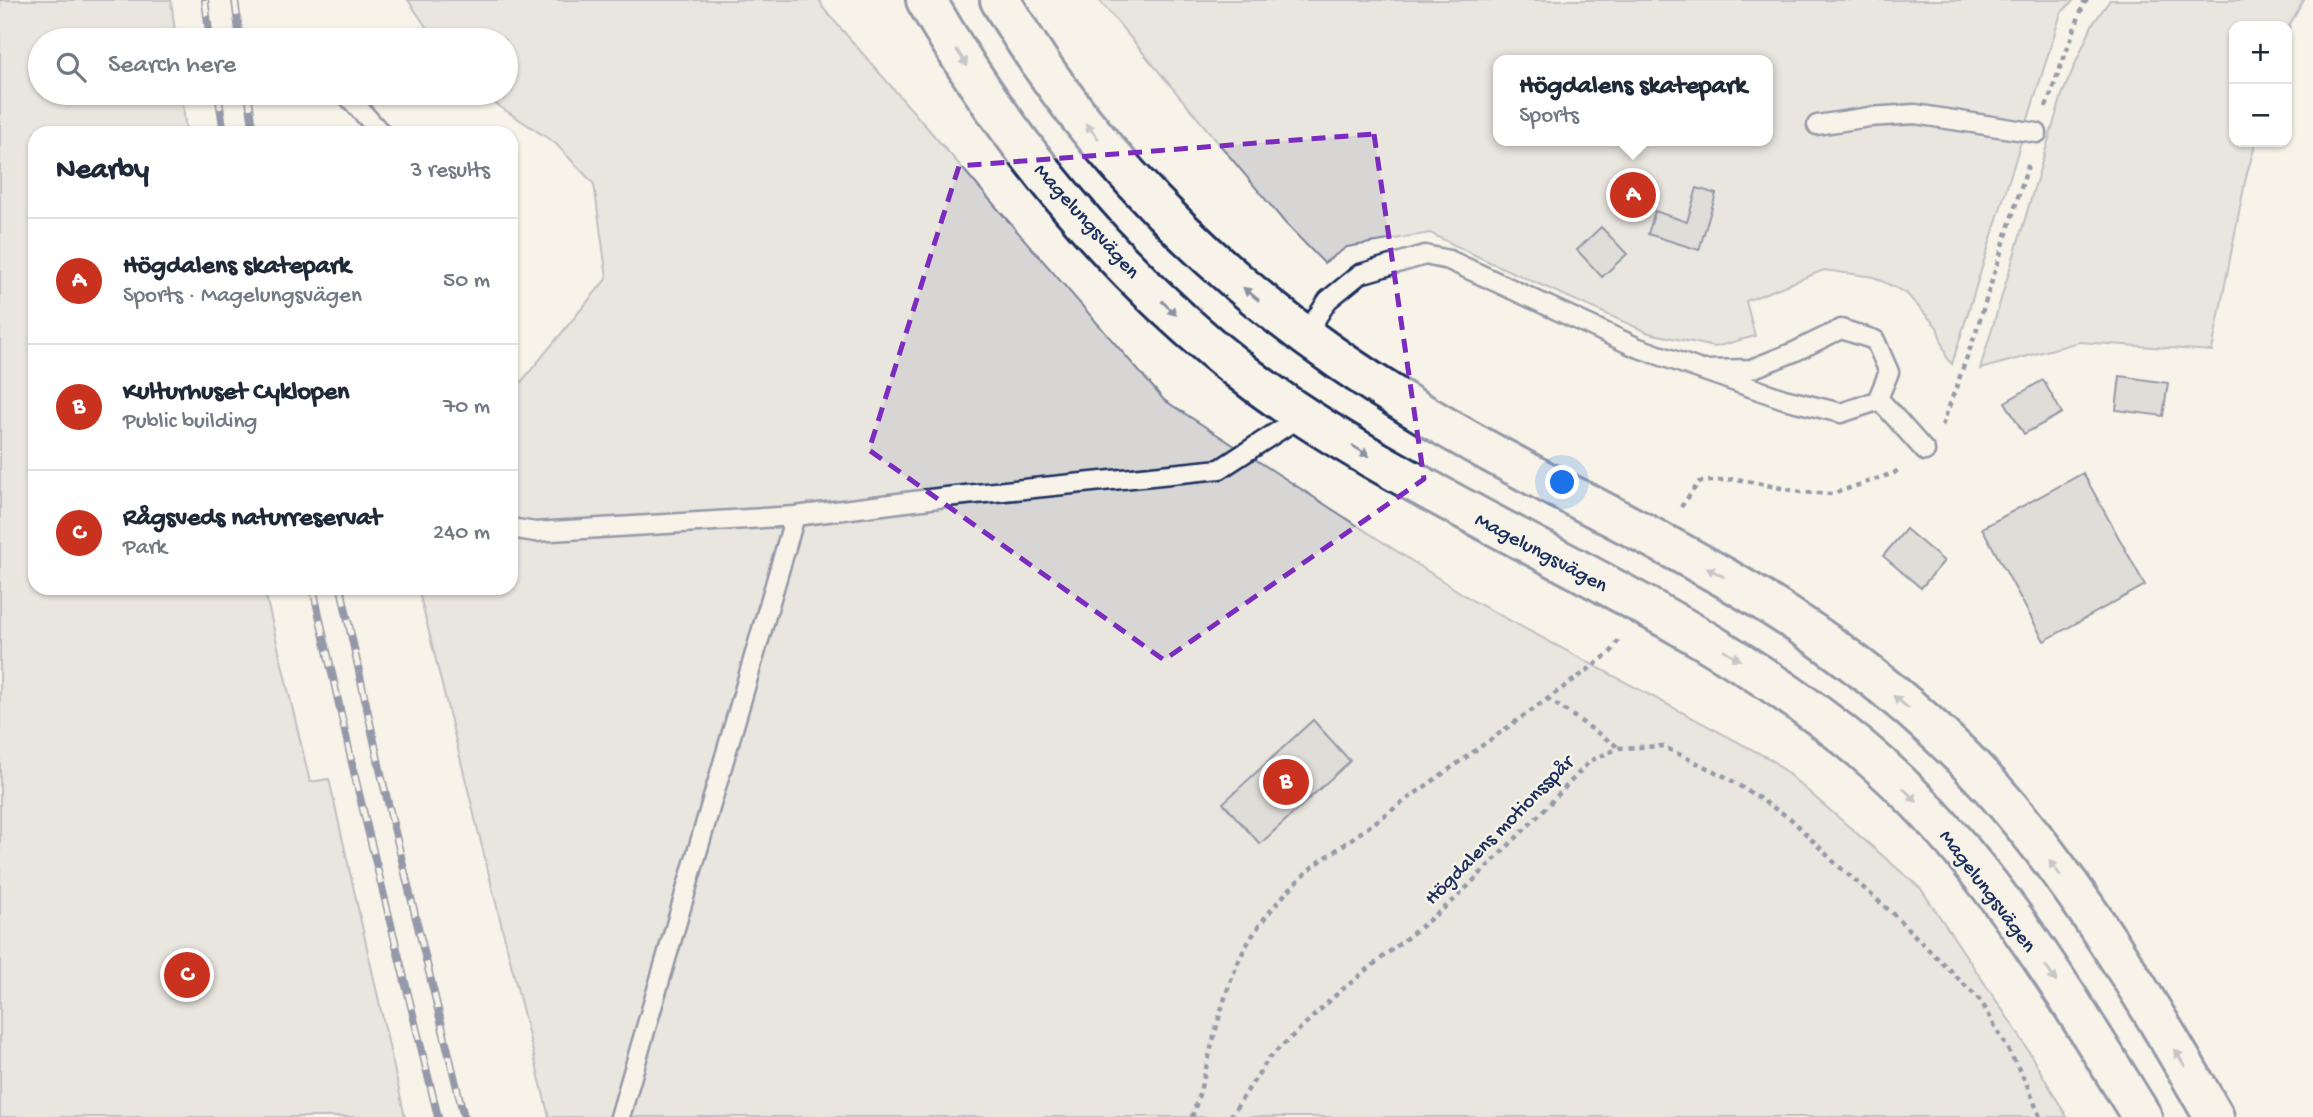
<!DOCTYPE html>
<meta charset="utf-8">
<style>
:root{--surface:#fff;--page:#f6f6f7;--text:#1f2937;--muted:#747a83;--line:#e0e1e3;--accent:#c8321e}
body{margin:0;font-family:"Gochi Hand",sans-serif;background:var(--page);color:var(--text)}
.controls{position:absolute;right:21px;top:21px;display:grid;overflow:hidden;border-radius:14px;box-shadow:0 2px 5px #0004}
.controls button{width:63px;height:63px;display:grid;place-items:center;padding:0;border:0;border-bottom:2px solid var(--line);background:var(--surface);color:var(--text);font:35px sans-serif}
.you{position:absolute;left:1563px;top:483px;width:24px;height:24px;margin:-18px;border:5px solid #fff;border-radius:50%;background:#1a73e8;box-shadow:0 0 0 10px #1a73e833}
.badge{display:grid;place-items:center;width:46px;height:46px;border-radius:50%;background:var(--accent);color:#fff;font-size:23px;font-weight:700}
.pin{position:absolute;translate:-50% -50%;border:4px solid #fff;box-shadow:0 2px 7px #0006}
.popup{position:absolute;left:1493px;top:55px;width:280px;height:91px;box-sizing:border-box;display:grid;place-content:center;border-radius:14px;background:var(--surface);filter:drop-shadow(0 2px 5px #0005);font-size:23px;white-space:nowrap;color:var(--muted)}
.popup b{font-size:26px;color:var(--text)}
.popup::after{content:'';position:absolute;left:50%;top:100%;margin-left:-14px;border:14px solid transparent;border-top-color:var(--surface)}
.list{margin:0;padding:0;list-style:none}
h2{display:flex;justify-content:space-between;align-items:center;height:91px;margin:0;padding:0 28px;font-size:30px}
h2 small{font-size:23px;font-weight:400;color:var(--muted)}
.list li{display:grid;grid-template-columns:46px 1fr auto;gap:21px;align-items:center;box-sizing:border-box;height:126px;padding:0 28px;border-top:2px solid var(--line)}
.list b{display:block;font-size:26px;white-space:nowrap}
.list p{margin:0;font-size:23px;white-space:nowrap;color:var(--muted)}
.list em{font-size:23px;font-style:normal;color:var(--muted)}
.icon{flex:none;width:38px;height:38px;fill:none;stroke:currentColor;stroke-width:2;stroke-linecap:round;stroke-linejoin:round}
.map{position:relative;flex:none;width:2313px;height:1117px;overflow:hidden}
.search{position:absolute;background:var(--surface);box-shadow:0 2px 5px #0004;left:28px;top:28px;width:490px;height:77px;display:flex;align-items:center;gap:18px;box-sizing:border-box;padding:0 24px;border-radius:38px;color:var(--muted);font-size:26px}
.panel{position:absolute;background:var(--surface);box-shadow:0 2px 5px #0004;left:28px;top:126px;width:490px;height:469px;border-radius:21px}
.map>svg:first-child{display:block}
</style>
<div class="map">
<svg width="2313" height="1117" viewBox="0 0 2313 1117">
<rect width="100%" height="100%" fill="#f7f3e8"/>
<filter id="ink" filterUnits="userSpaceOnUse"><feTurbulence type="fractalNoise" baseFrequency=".0143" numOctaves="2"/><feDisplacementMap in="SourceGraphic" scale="14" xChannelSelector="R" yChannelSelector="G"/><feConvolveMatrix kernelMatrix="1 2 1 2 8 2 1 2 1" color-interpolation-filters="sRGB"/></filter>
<g filter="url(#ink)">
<path fill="#d7d6d4" stroke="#798299" stroke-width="2" fill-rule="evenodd" d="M0,0H171L176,40H40V93H182L186,133H35V588H264L310,782L329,779L405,1117H0Z
M408,0H820L823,8L1164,400L1475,602L1772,760L1921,889L2018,1033L2067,1117H549L418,588H511V399L522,381L607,278L594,184L555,143L479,93H506V40H435Z
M1099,0H2074L2061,13L1952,364L1947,359L1937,327L1906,293L1874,277L1824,270L1746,301L1755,336L1715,347L1649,333L1485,260L1430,233L1347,247L1324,263L1286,224ZM1498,60H1768V141H1498Z
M2110,0H2304L2290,24L2287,37V26H2234V142H2256L2246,177L2212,351L2079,342L1980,369L2062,95L2092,25Z"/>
<path fill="#c0c3c5" stroke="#1b2f5e" stroke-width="2" d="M1697,188L1716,194L1699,250L1648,234L1655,211L1687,222Z
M1601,227L1627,254L1602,277L1577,250Z
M2120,376L2168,383L2163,416L2116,410Z
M2043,380L2062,413L2024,434L2005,402Z
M2083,473L2145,585L2044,641L1982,528Z
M1906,529L1944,561L1921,588L1883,556Z
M1313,720L1350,761L1260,844L1223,803Z"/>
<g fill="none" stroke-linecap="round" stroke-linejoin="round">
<defs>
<path id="service" d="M345,93L381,133
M1817,125L1869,117L1915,114L2037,133
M1304,337L1328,300L1360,274L1425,255L1449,260L1636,347L1784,399L1841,413L1877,401L1889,372L1875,340L1841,329L1794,352L1751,369L1705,370
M1878,398L1925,451
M511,528L535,532L795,516L946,497L1220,469L1303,415
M620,1117L795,516"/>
<path id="secondary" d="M926,0C1008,143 1117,276 1248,377C1288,408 1332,435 1375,460C1539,555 1715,628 1861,749C1981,849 2061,986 2142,1117
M1000,0C1098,168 1244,306 1410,406C1556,496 1718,558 1855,664C1904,701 1951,743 1993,789C2078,884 2151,1006 2214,1117"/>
</defs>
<use href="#service" stroke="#1b2f5e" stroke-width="23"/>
<use href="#secondary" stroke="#1b2f5e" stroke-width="44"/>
<path stroke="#1b2f5e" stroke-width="4.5" stroke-dasharray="5 5" stroke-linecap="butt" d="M2046,107L2084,3L2088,0
M1942,426L1976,332L2029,162
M1681,507L1699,482L1737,479L1800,492L1832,494L1894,473L1901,468
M1547,698L1618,747
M1192,1117C1210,1063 1218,1003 1243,952C1260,919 1285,893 1311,868L1585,672L1611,652L1620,638
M1230,1117L1269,1058L1338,993L1454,900L1537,817L1590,761L1619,748L1662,746L1726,777L1791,819L1835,863L1891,912L1981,1001L2026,1082L2040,1117"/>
<use href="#service" stroke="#f7f3e8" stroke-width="18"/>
<use href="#secondary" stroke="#f7f3e8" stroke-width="38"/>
<defs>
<path id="rail" d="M205,0L210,40
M235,0L240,40
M218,93L224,133
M248,93L254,133
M313,588L356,781L438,1117
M341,588L382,778L464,1117"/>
</defs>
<use href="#rail" stroke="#1b2f5e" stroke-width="8"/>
<use href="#rail" stroke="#f7f3e8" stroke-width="5" stroke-dasharray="16" stroke-linecap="butt"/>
</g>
<defs><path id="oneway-solid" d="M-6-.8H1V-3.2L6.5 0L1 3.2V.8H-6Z" transform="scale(1.75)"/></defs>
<g fill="#8991a3">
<use href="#oneway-solid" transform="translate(962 58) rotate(57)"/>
<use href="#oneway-solid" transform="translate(1092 131) rotate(-130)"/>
<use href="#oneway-solid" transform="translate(1251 294) rotate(-141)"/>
<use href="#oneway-solid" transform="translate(1169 308) rotate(44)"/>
<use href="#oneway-solid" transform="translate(1361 451) rotate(32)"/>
<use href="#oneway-solid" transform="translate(1715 572) rotate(-151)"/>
<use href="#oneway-solid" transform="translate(1732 655) rotate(32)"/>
<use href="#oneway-solid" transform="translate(1901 702) rotate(-140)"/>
<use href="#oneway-solid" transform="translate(1910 795) rotate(44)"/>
<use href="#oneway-solid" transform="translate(2055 868) rotate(-125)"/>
<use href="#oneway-solid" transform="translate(2051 974) rotate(57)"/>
<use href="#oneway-solid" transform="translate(2180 1058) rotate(-121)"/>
</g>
</g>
<path d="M0 0H2313V1117H0ZM1374,134L1424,479L1164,660L869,450L959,166Z" fill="#f7f3e8" fill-opacity=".55" fill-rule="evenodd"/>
<path fill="none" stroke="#7b2cbf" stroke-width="5" stroke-dasharray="14 9" stroke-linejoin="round" d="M1374,134L1424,479L1164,660L869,450L959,166Z"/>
<g text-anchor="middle" stroke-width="5" stroke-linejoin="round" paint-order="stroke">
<g font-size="21" fill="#1b2f5e" stroke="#f7f3e8">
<text transform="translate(1088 220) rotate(48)" y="7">Magelungsvägen</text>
<text transform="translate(1542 551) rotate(28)" y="7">Magelungsvägen</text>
<text transform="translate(1498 829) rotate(-45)" y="7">Högdalens motionsspår</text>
<text transform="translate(1989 890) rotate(53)" y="7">Magelungsvägen</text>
</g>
</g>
</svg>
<div class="controls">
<button>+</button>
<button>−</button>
</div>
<div class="you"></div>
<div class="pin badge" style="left:1633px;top:195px">A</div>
<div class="popup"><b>Högdalens skatepark</b>Sports</div>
<div class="pin badge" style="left:1286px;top:782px">B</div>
<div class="pin badge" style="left:187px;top:975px">C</div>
<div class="search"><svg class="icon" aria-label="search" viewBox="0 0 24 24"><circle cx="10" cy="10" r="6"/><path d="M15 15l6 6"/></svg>Search here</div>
<section class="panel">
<h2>Nearby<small>3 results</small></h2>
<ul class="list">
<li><span class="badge">A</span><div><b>Högdalens skatepark</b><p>Sports · Magelungsvägen</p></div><em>50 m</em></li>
<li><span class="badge">B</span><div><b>Kulturhuset Cyklopen</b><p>Public building</p></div><em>70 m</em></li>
<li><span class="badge">C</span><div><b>Rågsveds naturreservat</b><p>Park</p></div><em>240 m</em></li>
</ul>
</section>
</div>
